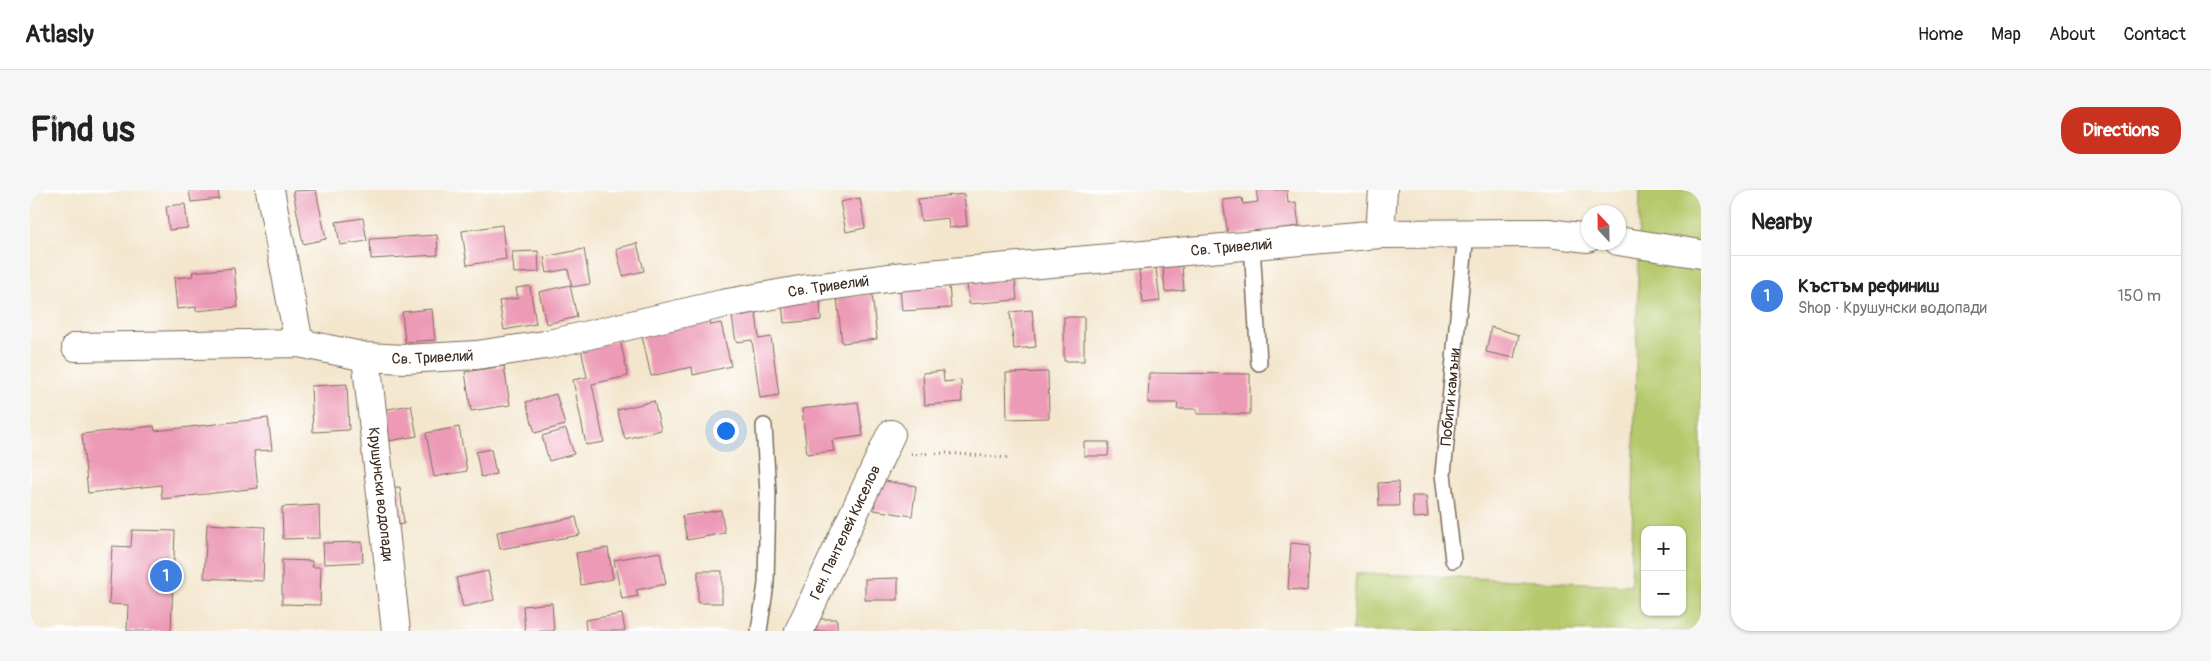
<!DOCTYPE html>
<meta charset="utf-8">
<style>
:root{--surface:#fff;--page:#f6f6f6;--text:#222;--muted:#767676;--line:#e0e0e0;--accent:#c8321e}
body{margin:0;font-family:Pangolin,sans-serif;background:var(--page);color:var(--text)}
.controls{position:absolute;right:15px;bottom:15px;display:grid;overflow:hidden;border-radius:10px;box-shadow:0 1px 4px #0004}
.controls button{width:45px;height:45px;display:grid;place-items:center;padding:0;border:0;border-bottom:1px solid var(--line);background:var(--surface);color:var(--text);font:25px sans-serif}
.compass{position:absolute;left:1551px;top:15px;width:45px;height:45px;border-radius:50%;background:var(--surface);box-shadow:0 1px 4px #0004;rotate:338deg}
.you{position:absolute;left:695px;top:240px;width:18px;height:18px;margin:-12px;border:4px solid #fff;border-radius:50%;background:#1a73e8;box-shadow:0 0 0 8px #1a73e833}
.badge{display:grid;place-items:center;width:32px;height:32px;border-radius:50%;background:var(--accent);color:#fff;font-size:16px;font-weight:700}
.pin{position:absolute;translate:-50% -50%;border:2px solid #fff;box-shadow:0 1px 5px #0006}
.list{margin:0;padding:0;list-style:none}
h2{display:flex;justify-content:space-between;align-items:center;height:65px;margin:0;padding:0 20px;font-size:21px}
h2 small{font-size:16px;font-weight:400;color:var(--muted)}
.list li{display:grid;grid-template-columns:32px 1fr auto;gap:15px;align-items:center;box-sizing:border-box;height:80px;padding:0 20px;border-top:1px solid var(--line)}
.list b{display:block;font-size:19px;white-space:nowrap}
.list p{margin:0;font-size:16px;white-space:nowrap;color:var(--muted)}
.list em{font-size:16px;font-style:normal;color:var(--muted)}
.map{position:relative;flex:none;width:1671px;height:441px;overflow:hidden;border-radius:20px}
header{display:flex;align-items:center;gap:30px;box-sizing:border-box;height:70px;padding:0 25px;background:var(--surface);border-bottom:1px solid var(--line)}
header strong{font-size:24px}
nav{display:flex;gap:28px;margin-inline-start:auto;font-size:18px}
.intro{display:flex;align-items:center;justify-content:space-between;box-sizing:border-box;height:120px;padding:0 30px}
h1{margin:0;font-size:35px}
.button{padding:12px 22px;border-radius:20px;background:var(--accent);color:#fff;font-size:18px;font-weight:700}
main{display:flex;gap:30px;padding:0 30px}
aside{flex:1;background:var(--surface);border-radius:20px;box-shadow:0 1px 4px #0004}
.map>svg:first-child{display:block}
</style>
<header>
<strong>Atlasly</strong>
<nav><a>Home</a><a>Map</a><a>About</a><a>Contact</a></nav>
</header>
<div class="intro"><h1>Find us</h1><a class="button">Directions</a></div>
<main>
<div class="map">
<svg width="1671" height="441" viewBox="0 0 1671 441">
<rect width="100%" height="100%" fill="#fff"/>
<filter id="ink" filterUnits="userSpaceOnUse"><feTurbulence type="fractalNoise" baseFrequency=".02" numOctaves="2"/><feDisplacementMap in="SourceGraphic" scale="10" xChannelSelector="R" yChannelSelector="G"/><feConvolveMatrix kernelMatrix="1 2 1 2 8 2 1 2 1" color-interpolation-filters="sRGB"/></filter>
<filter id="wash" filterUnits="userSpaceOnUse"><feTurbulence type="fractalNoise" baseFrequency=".0096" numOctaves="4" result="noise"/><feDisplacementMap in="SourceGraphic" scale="20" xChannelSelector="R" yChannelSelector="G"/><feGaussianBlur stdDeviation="1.12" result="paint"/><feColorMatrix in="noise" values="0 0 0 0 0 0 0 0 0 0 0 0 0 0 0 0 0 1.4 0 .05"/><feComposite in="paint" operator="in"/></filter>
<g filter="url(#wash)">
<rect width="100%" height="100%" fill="#f3e6cd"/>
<path fill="#b5c96c" stroke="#787a45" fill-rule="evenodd" d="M1610,0H1671V441H1322L1326,383L1601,395ZM1615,340H1652V422H1615Z"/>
<g id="blocks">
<path fill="#ec9ab6" d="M159,0H188L189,9L161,12Z
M286,0L296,49L273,54L263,1Z
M1226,0H1257L1258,13L1266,12L1269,36L1198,46L1193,10L1212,8L1213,14L1228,12Z
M934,4L937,36L919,38L918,28L891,31L888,9Z
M830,8L835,38L816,42L810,12Z
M155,14L158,38L139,40L136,16Z
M333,28L337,51L310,55L306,32Z
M472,35L476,69L437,75L432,41Z
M407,45L408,65L341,69L340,49Z
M607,53L614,81L593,86L586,59Z
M554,59L560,94L542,97L538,79L517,83L514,67Z
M508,61L509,82L484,83L482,62Z
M1152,76L1154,100L1135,102L1133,77Z
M204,78L208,117L166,121V117L147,119L144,88L163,86L162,82Z
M1126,78L1130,111L1113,113L1109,80Z
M985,89L987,110L939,114L937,94Z
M540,95L547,127L516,134L509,102Z
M500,96L506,134L474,140L469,111L488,108L486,98Z
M919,96L921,118L872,121L870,99Z
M842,104L847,149L812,153L807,108Z
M790,111L791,130L754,133L752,114Z
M402,119L405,150L375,152L372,122Z
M1002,120L1006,157L984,159L980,122Z
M726,123L729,149L741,147L749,205L730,208L722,150L706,152L702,127Z
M678,126L681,135L691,133L701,176L663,185L662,177L621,186L611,142Z
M1034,127H1054V171H1034Z
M1461,137L1489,145L1484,168L1456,162Z
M590,150L598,186L562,194L574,252L556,255L543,190L557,187L551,159Z
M474,176L480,215L441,221L435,182Z
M913,181L914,192L931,190L932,212L895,215L893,183Z
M1018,182L1019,228L977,229L976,183Z
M1119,183L1220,184V224H1167V219H1147L1148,213H1118Z
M317,194L319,240L283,242L281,196Z
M526,204L535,235L505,243L496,212Z
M624,211L631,240L595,249L587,220Z
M828,212L833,246L802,250L804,261L777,264L772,219Z
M381,215L387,246L353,252L347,221Z
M238,228L242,260L224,261L228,298L132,309L131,295L58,303L52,244L124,236L125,241Z
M429,237L437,281L404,287L396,243Z
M536,239L544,264L519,271L512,246Z
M1054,252H1079L1078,266H1054Z
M461,259L466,284L451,287L446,262Z
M848,290L886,296L882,326L844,320Z
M1368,292L1369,316H1349L1348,293Z
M370,297L374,334L358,336L354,298Z
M1382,306H1396L1398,327L1383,328Z
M289,315L290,348L253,349L252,317Z
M691,320L695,343L657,350L652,326Z
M546,327L550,345L470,359L467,342Z
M177,334L235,337L233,391L174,388Z
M102,340L145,341L141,441H97L98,415L79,414L82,356L101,357Z
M332,352L333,372L294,374L293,353Z
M1261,353L1280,355L1277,401L1258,399Z
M578,358L583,389L551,395L546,363Z
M630,362L636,394L606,400L608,406L592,409L584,370Z
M252,370L282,371V377H291L290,415L252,414Z
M458,381L464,410L433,417L426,388Z
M668,381H692V413H668Z
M868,388V410H835V389Z
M522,413L524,441H495L493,416Z
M592,424L595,441H556L555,430Z
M782,429H807V441H782Z"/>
</g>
</g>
<g filter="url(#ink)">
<use href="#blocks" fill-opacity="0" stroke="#7b6c5b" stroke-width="1"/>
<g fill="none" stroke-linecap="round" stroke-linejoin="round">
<defs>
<g id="lane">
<path d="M1222,55L1229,173"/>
<path id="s1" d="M1423,370L1413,284L1436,43"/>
<path d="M729,441L736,394L738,303L734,236"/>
</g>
<g id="street">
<path d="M240,0L269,153"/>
<path d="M1350,44L1353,0"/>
<path d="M1588,51L1671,64"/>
<path id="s2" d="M46,157L269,153L336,167L375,169L447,165L515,155L692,114L776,99L865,87L1350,44L1518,43L1558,48"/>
<path id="s3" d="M336,167L366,441"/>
<path id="s4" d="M769,441L861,244"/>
</g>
</defs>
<use href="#lane" stroke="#7b6c5b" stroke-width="18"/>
<use href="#street" stroke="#7b6c5b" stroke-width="30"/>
<path stroke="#7b6c5b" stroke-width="3" stroke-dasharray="1 4" stroke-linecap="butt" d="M881,264L916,263L979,268"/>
<use href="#lane" stroke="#fff" stroke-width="15"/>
<use href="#street" stroke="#fff" stroke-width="28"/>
</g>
</g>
<g text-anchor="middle" stroke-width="4" stroke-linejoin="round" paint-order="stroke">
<g font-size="15" fill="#3b2a1e" stroke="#fff">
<text dy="5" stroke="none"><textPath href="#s2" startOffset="1166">Св. Тривелий</textPath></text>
<text dy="5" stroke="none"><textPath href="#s2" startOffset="761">Св. Тривелий</textPath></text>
<text dy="5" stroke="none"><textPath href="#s2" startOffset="358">Св. Тривелий</textPath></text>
<text dy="5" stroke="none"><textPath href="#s1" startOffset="164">Побити камъни</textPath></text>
<text dy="5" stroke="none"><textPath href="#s3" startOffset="138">Крушунски водопади</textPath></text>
<text dy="5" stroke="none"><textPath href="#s4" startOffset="109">Ген. Пантелей Киселов</textPath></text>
</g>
</g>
</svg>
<div class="controls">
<button>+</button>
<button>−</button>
</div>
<svg class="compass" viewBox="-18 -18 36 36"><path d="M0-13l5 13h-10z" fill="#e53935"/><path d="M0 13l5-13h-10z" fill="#767676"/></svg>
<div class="you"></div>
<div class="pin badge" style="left:136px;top:386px;background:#3f7fe0">1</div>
</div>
<aside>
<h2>Nearby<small></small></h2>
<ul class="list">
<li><span class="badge" style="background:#3f7fe0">1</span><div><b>Къстъм рефиниш</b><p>Shop · Крушунски водопади</p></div><em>150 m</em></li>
</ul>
</aside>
</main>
